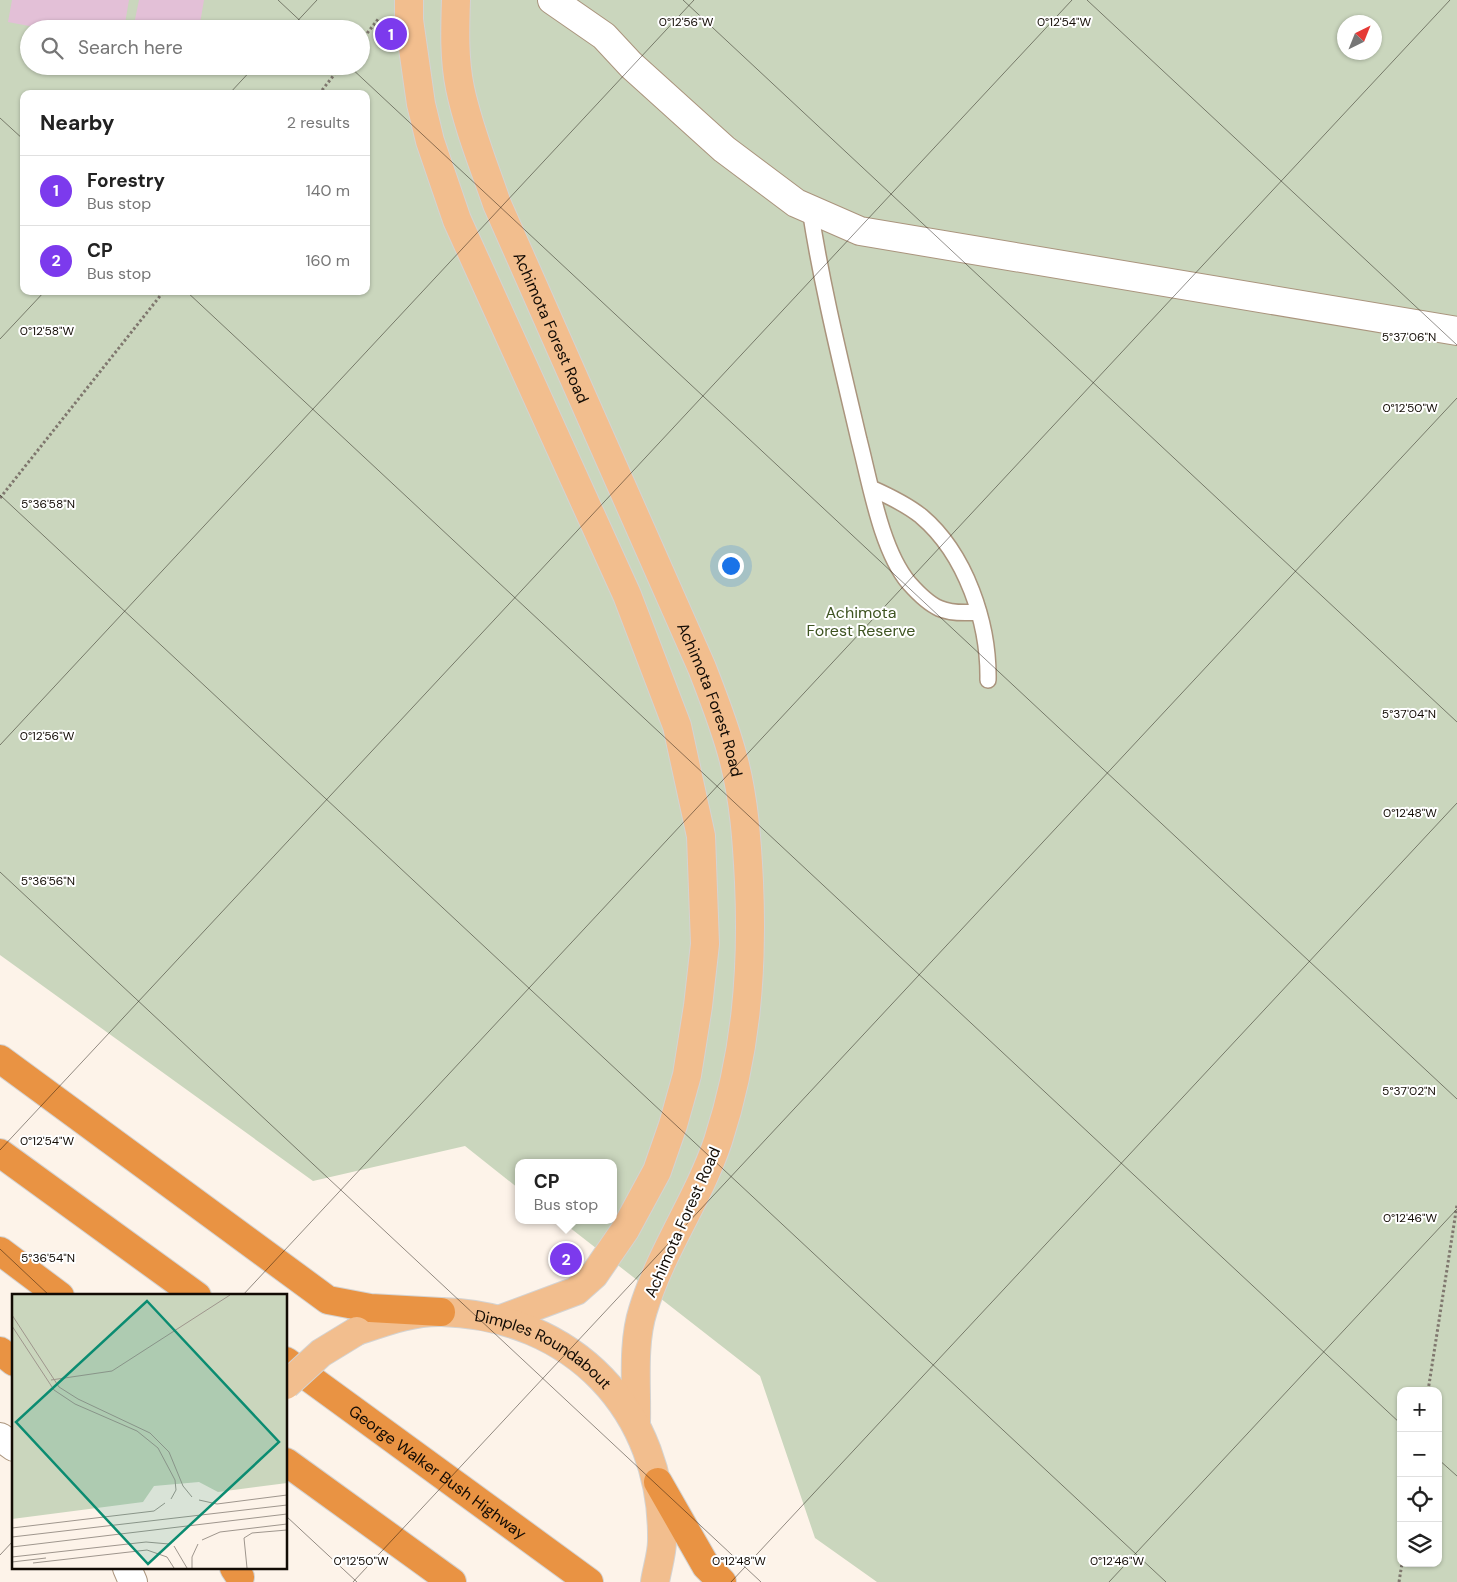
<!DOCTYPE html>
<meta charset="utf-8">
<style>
:root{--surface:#fff;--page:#f6f6f6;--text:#222;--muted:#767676;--line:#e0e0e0;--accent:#7c3aed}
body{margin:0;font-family:"DM Sans",sans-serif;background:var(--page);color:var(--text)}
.controls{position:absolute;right:15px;bottom:15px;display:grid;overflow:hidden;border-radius:10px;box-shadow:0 1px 4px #0004}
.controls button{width:45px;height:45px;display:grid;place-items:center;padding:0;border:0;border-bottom:1px solid var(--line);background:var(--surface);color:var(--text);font:25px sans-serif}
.compass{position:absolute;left:1337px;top:15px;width:45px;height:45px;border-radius:50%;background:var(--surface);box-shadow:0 1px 4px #0004;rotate:43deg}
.you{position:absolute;left:730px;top:565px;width:18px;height:18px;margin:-12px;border:4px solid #fff;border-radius:50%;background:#1a73e8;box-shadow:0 0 0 8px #1a73e833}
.badge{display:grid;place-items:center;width:32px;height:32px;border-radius:50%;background:var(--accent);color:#fff;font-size:16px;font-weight:700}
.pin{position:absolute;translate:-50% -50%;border:2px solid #fff;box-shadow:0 1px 5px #0006}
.popup{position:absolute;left:515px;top:1159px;width:102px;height:65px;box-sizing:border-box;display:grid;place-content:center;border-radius:10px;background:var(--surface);filter:drop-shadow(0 1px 4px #0005);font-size:16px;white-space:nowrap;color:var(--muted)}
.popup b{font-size:19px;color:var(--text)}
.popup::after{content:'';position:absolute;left:50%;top:100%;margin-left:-10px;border:10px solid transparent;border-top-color:var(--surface)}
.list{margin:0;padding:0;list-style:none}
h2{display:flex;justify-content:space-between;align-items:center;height:65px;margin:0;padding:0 20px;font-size:21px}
h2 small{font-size:16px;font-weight:400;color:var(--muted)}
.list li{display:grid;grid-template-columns:32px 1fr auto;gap:15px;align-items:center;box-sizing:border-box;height:70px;padding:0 20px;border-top:1px solid var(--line)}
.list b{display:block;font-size:19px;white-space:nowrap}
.list p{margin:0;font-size:16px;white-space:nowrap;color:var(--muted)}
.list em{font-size:16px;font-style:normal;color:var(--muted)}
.icon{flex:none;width:28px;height:28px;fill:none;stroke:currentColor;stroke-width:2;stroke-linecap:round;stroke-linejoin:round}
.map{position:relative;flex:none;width:1457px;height:1582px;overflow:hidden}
.search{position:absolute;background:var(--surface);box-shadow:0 1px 4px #0004;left:20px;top:20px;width:350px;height:55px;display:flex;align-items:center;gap:12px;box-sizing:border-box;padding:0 18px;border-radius:28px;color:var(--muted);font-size:19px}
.panel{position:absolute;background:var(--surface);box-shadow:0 1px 4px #0004;left:20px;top:90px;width:350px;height:205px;border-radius:10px}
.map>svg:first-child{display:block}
</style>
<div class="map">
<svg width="1457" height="1582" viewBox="0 0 1457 1582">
<rect width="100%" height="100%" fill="#fdf3e9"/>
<path fill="#cad6bd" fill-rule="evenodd" d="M0,0H1457V1582H877L815,1538L760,1376L560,1220H614V1163H518V1188L465,1146L313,1181L0,955ZM1344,22H1374V52H1344ZM29,29H361V66H29ZM24,94H366V291H24ZM1401,1391H1438V1563H1401Z"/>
<path fill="#e3c0d7" d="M12,0H129L124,29H45L8,22Z
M139,0H204L199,29H133Z"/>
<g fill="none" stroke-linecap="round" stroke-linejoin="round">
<defs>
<path id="lane" d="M810,209C822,287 841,363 859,440C870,482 881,550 909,583C932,609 944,615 978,612
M871,488C889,496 906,504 921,516C966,554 989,623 988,680"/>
<path id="street" d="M552,0L604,36L631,65L724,149L796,203L860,231L1457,331
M0,1437L14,1447
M127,1568L133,1582"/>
<g id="primary">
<path d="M409,0V20L421,104L430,141L457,220L627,595L677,726L701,836L705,944L698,1006L687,1075L673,1125L657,1171L625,1230L594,1275L576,1291L501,1319"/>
<path id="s1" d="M456,0C455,29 454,59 460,88C468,127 484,166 497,204L702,668C714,699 726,729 734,761C744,800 747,841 749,882C753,972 746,1055 718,1141C698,1200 661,1251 643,1310C632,1344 637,1387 636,1423"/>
<path id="s2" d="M357,1331C384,1322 413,1311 442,1312C573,1316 664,1410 662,1541C662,1554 657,1569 655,1582"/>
</g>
<g id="highway">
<path d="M0,1059L328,1300L370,1308L441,1312"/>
<path d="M0,1153L197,1296"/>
<path d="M0,1251L60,1296"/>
<path d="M0,1351L14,1362"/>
<path id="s3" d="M286,1361L589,1582"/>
<path d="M286,1462L452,1582"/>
<path d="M658,1482L706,1566L722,1582"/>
<path d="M234,1568L240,1577"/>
</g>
</defs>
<use href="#lane" stroke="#aa947d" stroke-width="18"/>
<use href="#street" stroke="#aa947d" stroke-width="30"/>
<use href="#primary" stroke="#d4d3d2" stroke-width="30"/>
<use href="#highway" stroke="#d4d3d2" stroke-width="30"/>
<path stroke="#7f776e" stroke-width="3" stroke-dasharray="2.5 2.5" stroke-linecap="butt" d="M361,41L379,18
M319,94L341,66
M0,498L164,291
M1428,1391L1457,1205
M1399,1582L1402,1563"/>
<use href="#lane" stroke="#fff" stroke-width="15"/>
<use href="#street" stroke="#fff" stroke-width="28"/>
<use href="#primary" stroke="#f2be8e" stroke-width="28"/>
<use href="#highway" stroke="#e99343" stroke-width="28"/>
<defs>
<path id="primary-bridge" d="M286,1385L321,1353L357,1331"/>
</defs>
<use href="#primary-bridge" stroke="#d4d3d2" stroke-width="30" stroke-linecap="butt"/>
<use href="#primary-bridge" stroke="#f2be8e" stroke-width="28"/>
</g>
<path fill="none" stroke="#120b04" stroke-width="1" stroke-opacity="0.45" d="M278,0L309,29M683,0L1457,722M1087,0L1457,345M290,29L317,0M349,66L1457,1099M229,94L255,66M0,118L24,140M186,291L1401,1424M0,339L45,291M0,495L1166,1582M0,745L694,0M0,872L761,1582M0,1150L1072,0M0,1249L50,1296M242,1296L1450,0M1438,1459L1457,1476M286,1516L357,1582M0,1555L14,1540M353,1582L1457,398M731,1582L1457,803M1109,1582L1457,1209"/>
<g text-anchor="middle" stroke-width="4" stroke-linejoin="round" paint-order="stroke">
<g font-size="16" fill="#120b04" stroke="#fff">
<text dy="6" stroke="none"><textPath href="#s1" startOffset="345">Achimota Forest Road</textPath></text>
<text dy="6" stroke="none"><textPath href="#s1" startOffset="750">Achimota Forest Road</textPath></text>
<text transform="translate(682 1222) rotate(-66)" y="6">Achimota Forest Road</text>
<text dy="6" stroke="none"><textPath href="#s2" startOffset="198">Dimples Roundabout</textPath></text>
<text dy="6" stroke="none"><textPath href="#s3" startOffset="188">George Walker Bush Highway</textPath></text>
</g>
<g font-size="16" fill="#3e5421" stroke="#fff">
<text x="861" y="618">Achimota<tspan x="861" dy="18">Forest Reserve</tspan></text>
</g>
</g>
<g transform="translate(12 1294)">
<rect width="275" height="275" fill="#fdf3e9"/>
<path d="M0,1H275V189L206,198L187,188L142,192L131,208L0,225Z" fill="#cad6bd"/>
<path fill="none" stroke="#9f968d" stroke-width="1" d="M0,21L47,93L66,105L138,139L157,158L171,192L180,203M0,32L42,96L63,110L125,137L146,154L163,186L164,196L159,205M39,86L100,77L218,1M187,206L205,210L275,201M0,234L142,217L153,209M0,243L275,211M190,246L208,238L275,230M162,252L175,274M0,253L275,220M0,263L134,248L157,250M0,268L34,264M21,269L135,256L155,263L162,274M180,274V263L186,250M235,274L232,244L240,239L275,236"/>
<path fill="#0b8c71" fill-opacity="0.15" stroke="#0b8c71" stroke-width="2.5" d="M135,7L267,148L136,270L4,128Z"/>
<rect width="275" height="275" fill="none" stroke="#120b04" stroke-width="2.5"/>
</g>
<g font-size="12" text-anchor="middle" fill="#120b04" stroke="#fff" stroke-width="4" stroke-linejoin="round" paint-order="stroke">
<text x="686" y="26">0°12'56"W</text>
<text x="1064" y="26">0°12'54"W</text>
<text x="47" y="335">0°12'58"W</text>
<text x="1409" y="341">5°37'06"N</text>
<text x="1410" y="412">0°12'50"W</text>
<text x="48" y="508">5°36'58"N</text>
<text x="1409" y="718">5°37'04"N</text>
<text x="47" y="740">0°12'56"W</text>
<text x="1410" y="817">0°12'48"W</text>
<text x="48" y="885">5°36'56"N</text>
<text x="1409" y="1095">5°37'02"N</text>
<text x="47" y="1145">0°12'54"W</text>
<text x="1410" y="1222">0°12'46"W</text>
<text x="48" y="1262">5°36'54"N</text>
<text x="361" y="1565">0°12'50"W</text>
<text x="739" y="1565">0°12'48"W</text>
<text x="1117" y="1565">0°12'46"W</text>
</g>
</svg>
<div class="controls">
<button>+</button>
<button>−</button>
<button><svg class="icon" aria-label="locate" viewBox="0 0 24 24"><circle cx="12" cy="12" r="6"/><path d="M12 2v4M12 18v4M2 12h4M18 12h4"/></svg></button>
<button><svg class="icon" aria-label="layers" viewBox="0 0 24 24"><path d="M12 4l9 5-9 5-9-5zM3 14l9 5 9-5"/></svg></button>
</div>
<svg class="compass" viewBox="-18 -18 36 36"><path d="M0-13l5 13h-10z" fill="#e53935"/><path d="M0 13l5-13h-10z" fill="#767676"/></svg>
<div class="you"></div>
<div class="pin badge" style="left:391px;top:34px">1</div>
<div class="pin badge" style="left:566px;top:1259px">2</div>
<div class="popup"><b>CP</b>Bus stop</div>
<div class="search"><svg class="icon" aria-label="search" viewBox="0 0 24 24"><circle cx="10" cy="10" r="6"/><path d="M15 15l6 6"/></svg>Search here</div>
<section class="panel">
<h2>Nearby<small>2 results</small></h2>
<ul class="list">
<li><span class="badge">1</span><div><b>Forestry</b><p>Bus stop</p></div><em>140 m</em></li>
<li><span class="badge">2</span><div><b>CP</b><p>Bus stop</p></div><em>160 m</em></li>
</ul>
</section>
</div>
